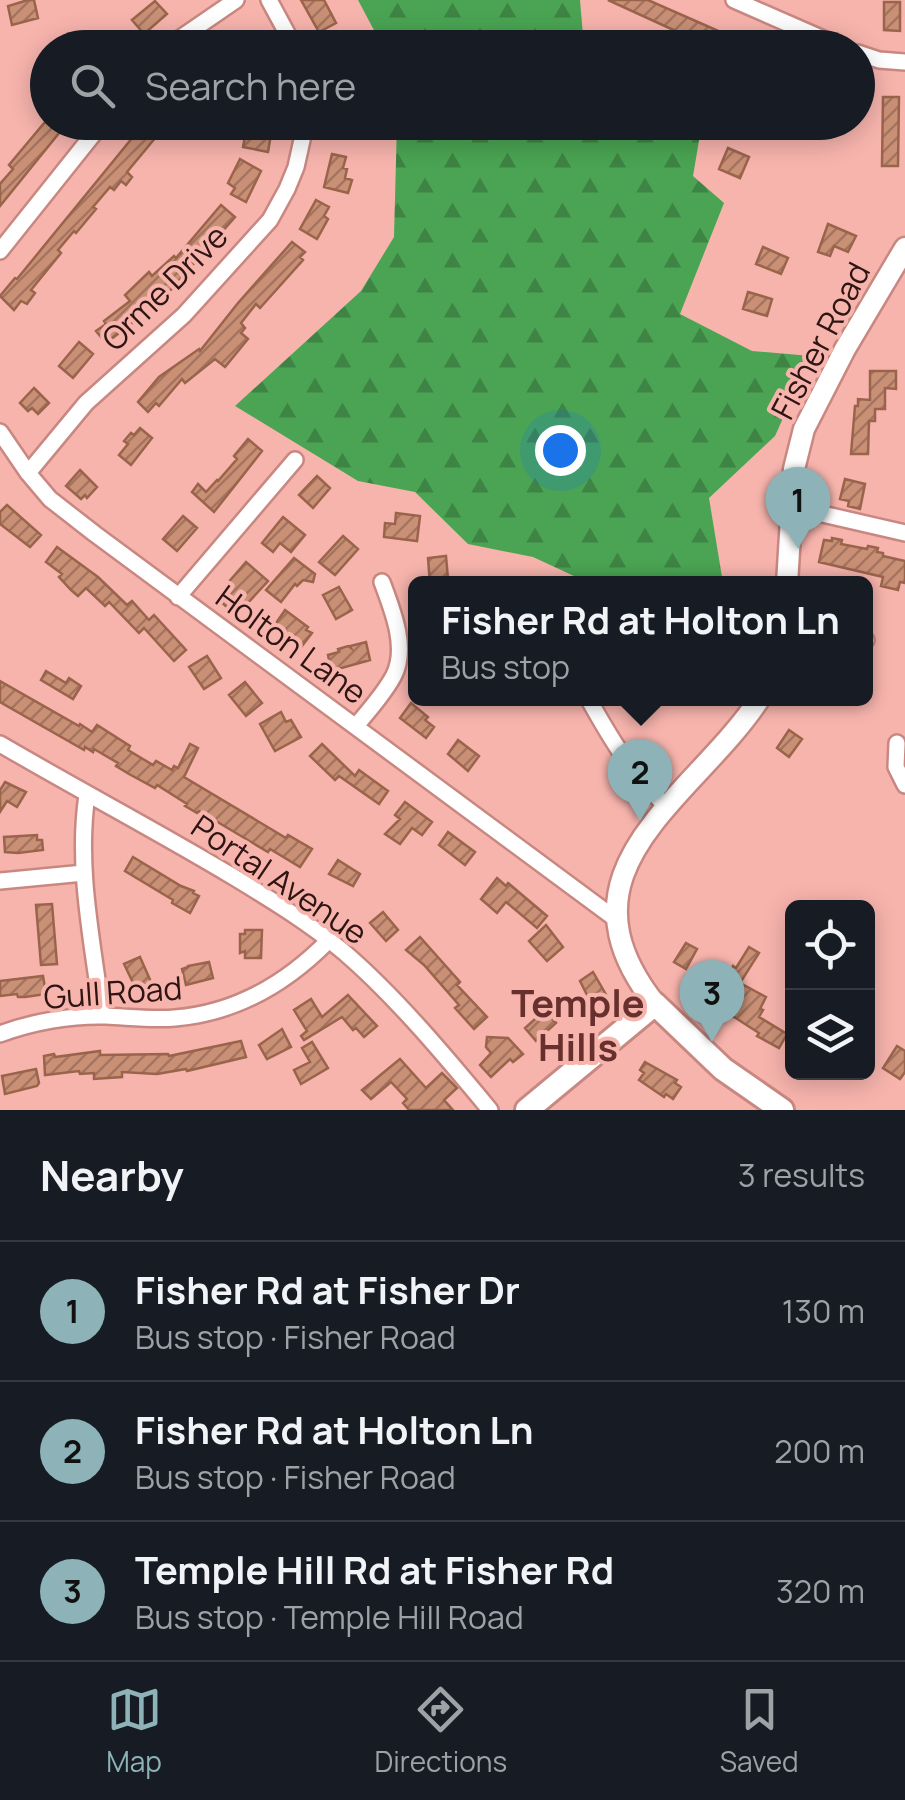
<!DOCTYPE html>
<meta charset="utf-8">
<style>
:root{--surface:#171b24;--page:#20242c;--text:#f1f3f6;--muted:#9ea1a6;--line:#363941;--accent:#8db2b7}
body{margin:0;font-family:Manrope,sans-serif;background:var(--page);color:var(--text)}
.controls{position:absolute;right:30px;bottom:30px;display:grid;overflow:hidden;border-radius:15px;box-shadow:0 5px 25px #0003}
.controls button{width:90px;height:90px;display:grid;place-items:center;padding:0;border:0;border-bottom:2px solid var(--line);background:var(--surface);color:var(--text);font:50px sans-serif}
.you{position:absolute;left:560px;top:450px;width:35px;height:35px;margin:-25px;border:8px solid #fff;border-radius:50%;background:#1a73e8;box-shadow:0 0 0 15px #1a73e833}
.badge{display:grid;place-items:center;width:65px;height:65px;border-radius:50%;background:var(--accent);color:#111;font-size:32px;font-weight:700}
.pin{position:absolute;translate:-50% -82px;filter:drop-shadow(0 2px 5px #0008)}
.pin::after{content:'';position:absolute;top:52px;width:35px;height:30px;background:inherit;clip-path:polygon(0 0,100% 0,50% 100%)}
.popup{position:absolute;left:408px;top:576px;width:465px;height:130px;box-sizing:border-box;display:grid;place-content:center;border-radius:15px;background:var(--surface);filter:drop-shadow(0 2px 8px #0005);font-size:32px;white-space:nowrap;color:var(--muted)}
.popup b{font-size:38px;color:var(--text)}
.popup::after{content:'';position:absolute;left:50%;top:100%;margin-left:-20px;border:20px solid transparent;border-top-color:var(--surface)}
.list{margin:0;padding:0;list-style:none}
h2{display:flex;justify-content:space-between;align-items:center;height:130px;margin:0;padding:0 40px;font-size:42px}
h2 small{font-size:32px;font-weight:400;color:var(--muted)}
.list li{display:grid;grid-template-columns:65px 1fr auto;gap:30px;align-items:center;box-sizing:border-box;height:140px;padding:0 40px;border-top:2px solid var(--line)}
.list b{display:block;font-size:38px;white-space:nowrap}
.list p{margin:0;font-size:32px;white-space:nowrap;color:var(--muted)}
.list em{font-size:32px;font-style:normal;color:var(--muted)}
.icon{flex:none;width:55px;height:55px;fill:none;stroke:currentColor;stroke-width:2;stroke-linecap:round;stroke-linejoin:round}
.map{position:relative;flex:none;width:905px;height:1110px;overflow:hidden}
.search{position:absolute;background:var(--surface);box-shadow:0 5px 25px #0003;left:30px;right:30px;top:30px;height:110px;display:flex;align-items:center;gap:25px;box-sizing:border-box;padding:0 35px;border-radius:55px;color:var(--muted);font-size:38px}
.sheet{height:550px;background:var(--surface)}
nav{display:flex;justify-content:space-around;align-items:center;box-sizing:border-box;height:140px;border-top:2px solid var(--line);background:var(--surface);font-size:28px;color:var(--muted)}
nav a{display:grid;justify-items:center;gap:5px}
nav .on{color:var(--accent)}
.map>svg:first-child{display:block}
</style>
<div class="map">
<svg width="905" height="1110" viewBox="0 0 905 1110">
<defs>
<pattern id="forest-firs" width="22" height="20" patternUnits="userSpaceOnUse" patternTransform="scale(2.5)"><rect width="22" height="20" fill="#4aa453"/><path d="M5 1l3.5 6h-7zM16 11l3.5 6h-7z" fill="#3e8444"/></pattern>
<pattern id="building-hatch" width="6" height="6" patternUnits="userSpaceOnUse" patternTransform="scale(2.5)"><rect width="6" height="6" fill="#ca9076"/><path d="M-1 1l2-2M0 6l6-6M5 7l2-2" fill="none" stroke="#a47460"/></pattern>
</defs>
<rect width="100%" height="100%" fill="#f7b4ad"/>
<path fill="url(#forest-firs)" d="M358,0H580L584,47H379L376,34Z
M397,123H702L693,176L724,203L680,314L752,351L811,356L775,436L709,498L723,583H589L533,557L468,544L415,492L358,481L235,406L361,291L394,237Z"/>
<path fill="url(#building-hatch)" stroke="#9a644b" stroke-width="2.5" d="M28,0H34L38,18L12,25L8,6Z
M301,0H324L336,23L319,32Z
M608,0H648L757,48H700L702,43Z
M155,1L167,14L144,34L132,20Z
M884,2H900V31L884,30Z
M883,97H899L898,166H882Z
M45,122H68L0,206V184L13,169L9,165Z
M255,122H273L268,152L243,147L245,137L252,138Z
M142,126L156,137L127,172L132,177L126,185L121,181L114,190L110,187L93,207L96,209L76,233L74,231L58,250L61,253L31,290L35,293L27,304L21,301L14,310L0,296L15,278L17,279Z
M728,148L749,157L740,178L719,169Z
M332,154L346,157L343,168L347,169L345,178L352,180L348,193L324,187Z
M240,159L261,171L246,202L231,194L235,188L228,183Z
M316,200L329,207L324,216L328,219L317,239L300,229Z
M221,205L235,217L160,302L106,343L96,331L106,324L104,321L130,301L125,295L149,272L152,276L174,256L176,258Z
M828,224L856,236L848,252L834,246L830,256L818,252Z
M292,242L305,252L300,257L303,260L260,308L256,304L241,323L245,328L241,333L248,339L225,367L215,359L185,383L182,379L159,406L156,403L148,412L138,402L159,377L199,349L200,351L238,303Z
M763,247L788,258L781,274L756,264Z
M748,292L772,299L767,316L743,309Z
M79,342L93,354L73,378L59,366Z
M870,371H896V389L885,388V409H875V421H869L868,454H851L855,406H858V399L870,400Z
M34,388L49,403L38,414L32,408L28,411L20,403Z
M140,428L152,438L131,465L119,455L128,444L124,441L131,433L134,435Z
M248,439L262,451L214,512L192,492L198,484L206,492L217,480L218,481L237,459L234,456Z
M80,470L97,487L87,498L85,495L81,499L66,486Z
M317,476L330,488L313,508L299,495Z
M845,479L865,484L860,509L848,506L849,501L840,499Z
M7,505L41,535L30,547L0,524V512Z
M396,513L420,516L417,541L384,537L385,523L395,524Z
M183,516L197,528L177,551L163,539Z
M283,517L305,535L291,552L280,543L273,552L262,543Z
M343,536L358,549L335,575L319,562Z
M832,538L842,540L841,544L867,549L868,546L878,548L877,552L883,553V556L905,561V583L900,582L898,590L881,586L883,577L819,562L824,540L832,541Z
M57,547L98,577L127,605L132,601L149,620L154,615L186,650L174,661L144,628L139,633L109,602L105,606L86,588L78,596L71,590L59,577L62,574L46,562Z
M446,556L448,579H444V584H430L428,558Z
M294,558L315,574L313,582L303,580L297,586L295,584L281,602L266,590Z
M246,562L268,581L246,605L237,596L228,608L220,601L230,588L226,585Z
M339,587L352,610L336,619L323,595Z
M285,610L308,627L306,630L312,633L302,646L274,626Z
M366,642L370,660L331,671L328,655L339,652L338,649L348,646L351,648L350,646Z
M207,656L221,678L204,689L189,667Z
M46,671L66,683L69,678L81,686L73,699L41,680Z
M0,681L79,726L80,724L92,732L97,725L130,746L128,750L153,765L156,761L172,770L174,766L178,768L190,744L198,748L184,777L286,838L288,835L312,849L300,867L270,849L268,852L199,811L197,813L185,806L187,804L157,785L155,788L129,774L116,766L118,763L94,749L93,752L85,747L84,750L0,702Z
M245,682L262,703L246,716L229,695Z
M411,703L428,717L425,720L434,727L426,738L400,718Z
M281,712L286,722L291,720L301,737L275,751L260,724Z
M789,730L802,739L789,757L777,748Z
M458,740L479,756L468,771L448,754Z
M322,744L355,776L359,770L388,791L379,804L339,776L335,780L310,756Z
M5,782L26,792L17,807L7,801L0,812V790Z
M405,802L432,822L422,835L412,828L400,844L385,834L400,819L395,815Z
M448,832L475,852L465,865L439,845Z
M37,835V840H42L43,850L18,853L5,852L4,837Z
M133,857L181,886L194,891L193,893L199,896L190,913L172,903L173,900L125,871Z
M338,860L360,874L353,886L329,874Z
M497,878L506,886L508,883L547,916L537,928L506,902L497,913L481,899Z
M52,904L57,964L41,965L36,905Z
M383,912L398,930L386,941L370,923Z
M546,925L563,947L547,961L529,941Z
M245,930H262L261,958H245V951L240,953V934H245Z
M420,937L460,982L457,985L487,1017L474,1029L455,1008L459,1005L424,965L406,950Z
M686,943L697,949L686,969L674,962Z
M749,947L759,953L740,983L766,997L760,1009L763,1010L759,1017L787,1034L779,1048L757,1036L759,1033L731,1015L741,997L714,982L724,964L732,969L733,966L736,968Z
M140,957L151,982L136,989L124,964Z
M209,962L213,978L186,985L182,969L188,967V966Z
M593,972L608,998L593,1007L580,981Z
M43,976L46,994L25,997H18L17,994L0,996V981Z
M348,995L377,1026L364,1037L356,1028L353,1030L342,1017L304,1040L301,1036L307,1031L294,1010L311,999L322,1017Z
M545,1010L556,1023L536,1041L525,1028Z
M282,1029L291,1047L267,1059L259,1045Z
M487,1037L508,1038L523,1054L513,1062L510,1059L491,1077L480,1065L491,1053L486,1047Z
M241,1041L246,1057L187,1071L186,1069L157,1074L122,1072V1077L94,1079V1073L80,1074L79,1071L45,1075L44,1056L54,1054L55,1057L100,1051V1055L168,1054L169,1056Z
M312,1042L328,1068L301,1084L294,1070L310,1062L302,1048Z
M897,1046L905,1051V1072L900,1079L883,1068Z
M400,1059L426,1088L442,1073L457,1088L444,1100L453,1110H409L403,1103L407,1099L391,1082L371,1099L362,1090Z
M645,1062L677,1080L675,1083L681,1087L673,1099L666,1094L664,1097L639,1080L644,1073L640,1070Z
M36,1069L39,1083L37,1086L5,1094L2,1076Z"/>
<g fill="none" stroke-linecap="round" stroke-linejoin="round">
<defs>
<path id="minor" d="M269,0L295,48
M734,0L844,48
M166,48L236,0
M858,53L879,60L905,62
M0,251L103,122
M0,432L28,473L50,499L95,534L617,920
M28,473L86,403L184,315L270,220L287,189L296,167L306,122
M792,507L905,533
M178,597L295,460
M865,639L866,640
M588,698C612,741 631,773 667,807
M356,726C369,710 385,693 394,675C408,647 392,609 382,582
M897,743L896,767L905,785
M0,744C77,789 155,830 232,876C270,899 311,924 345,953C396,997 447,1058 490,1110
M87,795C76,868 93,943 102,1016
M0,881L84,873
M0,1034C32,1022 71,1015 106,1016C129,1017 152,1020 175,1018C236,1013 287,983 329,940"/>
<path id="tertiary" d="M787,584L794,469L804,429L845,349L905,248
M655,1004C548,868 693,800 760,698"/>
<path id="secondary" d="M527,1110L655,1004L723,1069L782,1110"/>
</defs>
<use href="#minor" stroke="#c88881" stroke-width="20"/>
<use href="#tertiary" stroke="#c88881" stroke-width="25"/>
<use href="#secondary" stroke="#c88881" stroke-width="28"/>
<use href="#minor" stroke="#fff" stroke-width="15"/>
<use href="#tertiary" stroke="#fff" stroke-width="20"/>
<use href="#secondary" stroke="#fff" stroke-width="22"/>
</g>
<g text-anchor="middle" stroke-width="8" stroke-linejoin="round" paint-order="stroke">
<g font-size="32" fill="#2e1513" stroke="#f7b4ad">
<text transform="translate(165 288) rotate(-45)" y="11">Orme Drive</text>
<text transform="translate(821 341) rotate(-62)" y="11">Fisher Road</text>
<text transform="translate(291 645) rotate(36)" y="11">Holton Lane</text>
<text transform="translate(279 880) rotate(34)" y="11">Portal Avenue</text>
<text transform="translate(113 993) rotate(-4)" y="11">Gull Road</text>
</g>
<g font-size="38" font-weight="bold" fill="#67302c" stroke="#f7b4ad">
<text x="578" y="1017">Temple<tspan x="578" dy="44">Hills</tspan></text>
</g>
</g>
</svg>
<div class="controls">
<button><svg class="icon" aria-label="locate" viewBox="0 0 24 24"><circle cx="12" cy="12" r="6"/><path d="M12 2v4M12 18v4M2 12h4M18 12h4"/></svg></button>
<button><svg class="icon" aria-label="layers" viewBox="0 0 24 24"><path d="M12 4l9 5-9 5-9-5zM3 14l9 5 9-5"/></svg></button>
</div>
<div class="you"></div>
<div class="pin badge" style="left:798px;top:549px">1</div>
<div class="pin badge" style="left:640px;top:821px">2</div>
<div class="popup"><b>Fisher Rd at Holton Ln</b>Bus stop</div>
<div class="pin badge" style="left:712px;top:1042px">3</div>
<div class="search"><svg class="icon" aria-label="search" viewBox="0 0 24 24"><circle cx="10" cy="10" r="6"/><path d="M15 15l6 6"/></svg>Search here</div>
</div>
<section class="sheet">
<h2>Nearby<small>3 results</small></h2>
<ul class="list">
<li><span class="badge">1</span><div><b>Fisher Rd at Fisher Dr</b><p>Bus stop · Fisher Road</p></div><em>130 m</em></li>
<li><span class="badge">2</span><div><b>Fisher Rd at Holton Ln</b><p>Bus stop · Fisher Road</p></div><em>200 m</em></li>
<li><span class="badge">3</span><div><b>Temple Hill Rd at Fisher Rd</b><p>Bus stop · Temple Hill Road</p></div><em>320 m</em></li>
</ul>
</section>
<nav>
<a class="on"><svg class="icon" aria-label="map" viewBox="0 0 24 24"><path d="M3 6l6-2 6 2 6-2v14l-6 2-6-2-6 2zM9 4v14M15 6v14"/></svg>Map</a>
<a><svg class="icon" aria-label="directions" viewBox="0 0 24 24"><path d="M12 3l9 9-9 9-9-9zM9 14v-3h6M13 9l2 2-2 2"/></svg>Directions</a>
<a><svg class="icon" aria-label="saved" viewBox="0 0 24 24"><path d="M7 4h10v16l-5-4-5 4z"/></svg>Saved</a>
</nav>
